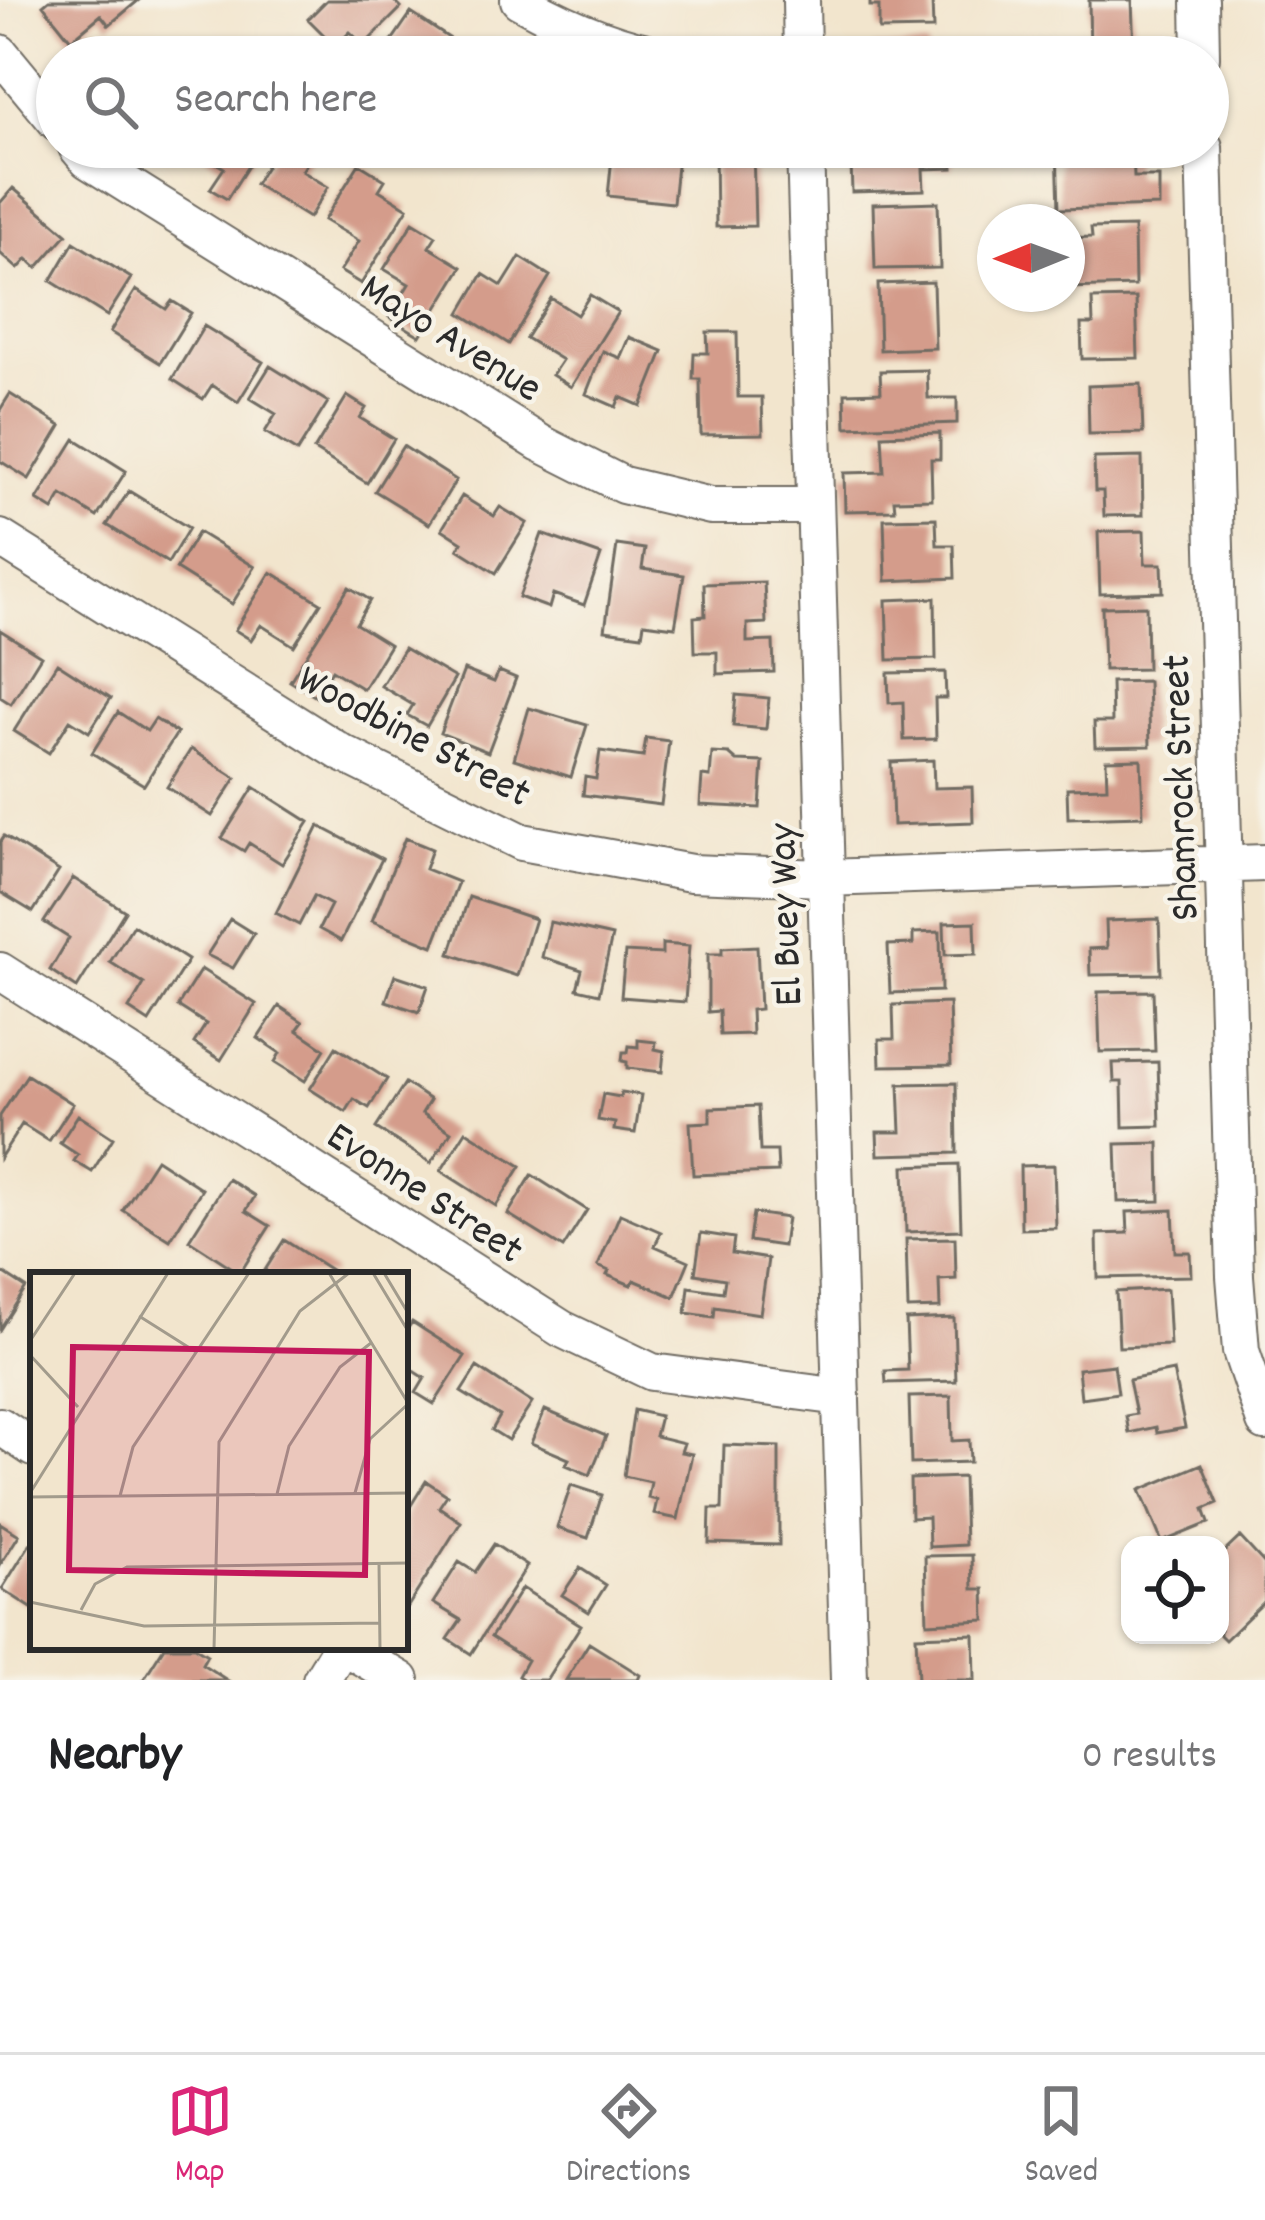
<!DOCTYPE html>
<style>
:root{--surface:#fff;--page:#f6f6f6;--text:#202124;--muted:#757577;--line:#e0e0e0;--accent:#db2777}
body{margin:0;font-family:Dekko,sans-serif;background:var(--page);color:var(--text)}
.controls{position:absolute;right:36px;bottom:36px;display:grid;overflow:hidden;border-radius:24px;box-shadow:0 3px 9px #0004}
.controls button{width:108px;height:108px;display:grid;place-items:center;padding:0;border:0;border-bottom:3px solid var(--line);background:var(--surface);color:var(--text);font:60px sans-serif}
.compass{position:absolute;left:977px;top:204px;width:108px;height:108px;border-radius:50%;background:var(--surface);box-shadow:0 3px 9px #0004;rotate:269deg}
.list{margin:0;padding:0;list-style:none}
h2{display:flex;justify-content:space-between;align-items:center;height:156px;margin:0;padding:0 48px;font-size:51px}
h2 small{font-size:39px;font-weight:400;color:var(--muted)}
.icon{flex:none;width:66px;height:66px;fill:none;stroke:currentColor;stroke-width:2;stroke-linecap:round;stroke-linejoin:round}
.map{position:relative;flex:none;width:1265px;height:1680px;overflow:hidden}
.search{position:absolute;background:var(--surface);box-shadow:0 3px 9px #0004;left:36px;right:36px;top:36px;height:132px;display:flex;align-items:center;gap:30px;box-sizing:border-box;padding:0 42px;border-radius:66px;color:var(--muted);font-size:45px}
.sheet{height:372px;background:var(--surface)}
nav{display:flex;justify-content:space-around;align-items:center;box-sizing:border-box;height:168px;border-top:3px solid var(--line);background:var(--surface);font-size:33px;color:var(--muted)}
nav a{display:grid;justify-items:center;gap:6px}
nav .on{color:var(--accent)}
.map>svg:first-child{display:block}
</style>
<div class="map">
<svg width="1265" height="1680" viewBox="0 0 1265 1680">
<rect width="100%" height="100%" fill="#f7f3e8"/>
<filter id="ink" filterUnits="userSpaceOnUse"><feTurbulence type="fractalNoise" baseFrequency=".00833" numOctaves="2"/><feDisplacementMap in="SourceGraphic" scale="24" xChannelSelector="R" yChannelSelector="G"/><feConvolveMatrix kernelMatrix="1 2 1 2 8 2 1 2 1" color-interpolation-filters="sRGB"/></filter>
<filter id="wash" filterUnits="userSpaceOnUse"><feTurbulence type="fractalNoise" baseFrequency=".004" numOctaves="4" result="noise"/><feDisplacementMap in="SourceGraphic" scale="48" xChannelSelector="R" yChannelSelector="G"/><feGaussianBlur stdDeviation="2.7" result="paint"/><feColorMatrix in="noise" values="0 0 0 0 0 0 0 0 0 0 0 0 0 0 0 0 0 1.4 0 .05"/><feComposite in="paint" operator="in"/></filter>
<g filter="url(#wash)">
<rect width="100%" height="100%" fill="#f2e5cd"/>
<g id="blocks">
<path fill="#d49c8b" d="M49,0H139L109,25L101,15L71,40L43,5Z
M327,0H393L401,8L364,45L350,32L335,46L308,19Z
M870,0H932L933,29L879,30V6H870Z
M1089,0H1132L1134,52L1090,54Z
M411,13L467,50L462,57H406L389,45Z
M928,46L929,57H872V47Z
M190,147H260L227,199L210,189L224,168Z
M278,147H298L312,155L302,171L328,187L309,218L255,184Z
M522,147H592L585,164L559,153L552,166L520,152Z
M613,147H679L673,203L608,196Z
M715,147H753L755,226L716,227Z
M875,147H952L953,168L923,169L924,190L852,192L851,163L875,162Z
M1133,147L1134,177H1159V206L1059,209L1057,148Z
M359,164L385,180L379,190L408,208L361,284L340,271L359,241L324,220Z
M13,188L67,234L37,268L27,259L18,269L0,253V203Z
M938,202L940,268L875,269L873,204Z
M413,222L436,236L429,247L462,267L420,336L389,317L409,284L384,269Z
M1134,227L1135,286L1067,288V238L1092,237L1091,228Z
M74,242L131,278L107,316L51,281Z
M520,257L550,276L509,344L460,313L483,274L502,286Z
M933,282L935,348L880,350L878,284Z
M136,290L166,309L172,301L191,313L160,363L110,332Z
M590,295L618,312L571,387L552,375L562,360L526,338L551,298L577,315Z
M1136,298L1138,358L1082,359L1081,324H1093L1092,299Z
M204,326L263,362L238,402L212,385L203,399L172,379Z
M707,332H737L738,397H762L763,434L701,435L700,379H693L694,353H708Z
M629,337L663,351L641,406L620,397L616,407L586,394L603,351L620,358Z
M270,366L328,402L297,452L265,432L276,414L250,398Z
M927,370L928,398H957V423L846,427L845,393L881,392L880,371Z
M1141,384L1143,433L1089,434L1088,386Z
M10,394L61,426L29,479L0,461V410Z
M347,396L366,408L360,418L394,439L367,483L314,450Z
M940,433V459H931L932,499L894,500L895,510L845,511L844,473L884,472L882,435Z
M75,439L126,471L97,517L62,495L53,510L37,500Z
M403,446L456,480L429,524L375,491Z
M1142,457L1143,515L1104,516L1103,491H1095L1094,458Z
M129,491L189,528L168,563L107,525Z
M462,496L494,516L500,507L527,523L496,573L458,549L462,542L442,529Z
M936,518L937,545H954L955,578L886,581L884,519Z
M1144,531L1145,564H1162L1163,592L1100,594L1098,532Z
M198,532L255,567L232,604L176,569Z
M542,534L601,555L584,605L553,594L549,608L519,597Z
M617,545L645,549L642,569L684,575L675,627L644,623L642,635L605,630Z
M271,572L321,603L294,646L261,625L251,640L235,630Z
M764,582L766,623L747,624V642L773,641L774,672L717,674V652H695L694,617L705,616L704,584Z
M349,587L370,600L356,624L390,645L363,689L332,670L316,697L290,681Z
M935,598L936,659L888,660L886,600Z
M1146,606L1147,669L1104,670L1102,607Z
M0,630L41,656L11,704L0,697Z
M404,648L455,678L427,726L407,715L413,705L381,686Z
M57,663L111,698L89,732L70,720L49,753L14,731Z
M464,670L494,682L499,671L516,678L488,752L440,733Z
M945,672L946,698H935L936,739L904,740L903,702L889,703L888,673Z
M1148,681L1150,746L1095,747L1094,722H1112L1111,682Z
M736,695L769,698L766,729L733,726Z
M529,708L587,725L571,777L514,759Z
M118,712L147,731L155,719L177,733L144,785L92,753Z
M646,738L669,741L661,805L583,795L585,777L596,779L600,751L643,757Z
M191,749L236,778L212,816L167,787Z
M712,753L729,754L737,761L763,762L760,808L700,805L702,776L710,777Z
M1141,759L1143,816L1068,818L1067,788L1107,787L1106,760Z
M933,760L934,788L972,787L973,822L893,825L891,762Z
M254,787L309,822L282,864L249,843L244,851L222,838Z
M319,826L382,859L341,941L319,929L331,905L314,896L299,925L276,913Z
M4,836L59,871L33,912L0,892V842Z
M405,838L432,849L425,869L458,882L433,946L372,921Z
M73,878L125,911L77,988L50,970L69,938L44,922Z
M469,897L535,919L517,976L450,954Z
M230,919L254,934L233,968L207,955Z
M1159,919L1161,974L1090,975L1089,949L1107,948L1106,921Z
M550,922L612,936L599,994L577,989L582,970L542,957Z
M975,922L976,954L945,955L944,923Z
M133,925L188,960L149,1022L129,1009L144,984L110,962Z
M940,932L941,991L890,993L888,945L913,944V933Z
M662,944L689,946L685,1002L621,997L625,952L662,954Z
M757,946L760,1009L751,1010L752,1034L720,1035L719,1011L708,1012V954H722V948Z
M201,969L256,1004L221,1060L194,1043L206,1024L178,1006Z
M395,975L428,986L419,1012L386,1001Z
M1153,991L1155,1051L1100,1052L1098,992Z
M949,1003L951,1065L880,1066L879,1039H894L893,1005Z
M279,1006L303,1022L297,1030L325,1049L305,1081L275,1062L280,1053L258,1038Z
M638,1040L656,1042L655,1049L664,1051L662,1072L627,1068V1062L622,1061L623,1052H628L629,1046L638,1047Z
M336,1047L387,1079L369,1108L354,1099L346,1112L310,1089Z
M1158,1062L1160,1126L1123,1127L1122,1082H1114L1113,1063Z
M27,1075L73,1104L49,1141L22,1124L0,1158V1116Z
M405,1083L430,1100L422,1113L451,1132L431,1163L376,1128Z
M956,1083L957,1153L878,1155L877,1132H901L899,1084Z
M621,1092L641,1095L635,1133L614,1130L615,1123L598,1120L603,1094L620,1097Z
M758,1106L760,1151H777L778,1172L693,1175L690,1123L710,1122V1108Z
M78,1115L113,1138L92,1172L74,1161L78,1155L60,1143Z
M466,1131L521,1166L496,1206L441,1171Z
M1159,1143L1160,1201L1118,1202L1116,1144Z
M156,1159L202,1189L170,1240L123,1210Z
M959,1164L961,1230L906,1232L904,1166Z
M1054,1165L1056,1228L1021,1229L1020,1166Z
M532,1175L587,1210L563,1248L508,1214Z
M228,1179L255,1196L246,1211L270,1226L240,1273L189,1240Z
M1173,1210L1175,1252H1190L1191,1276L1098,1278L1097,1234L1128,1233L1127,1212Z
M753,1213L787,1218L783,1246L749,1241Z
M620,1214L661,1232L655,1246L689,1261L674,1297L634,1280L631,1285L607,1275L609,1271L598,1266Z
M701,1233L734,1238L732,1253L768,1259L760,1314L715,1307L714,1317L686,1313L689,1287L723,1292L725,1279L695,1274Z
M955,1238L956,1279L939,1280L940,1308L908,1309L906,1239Z
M284,1240L334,1272L332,1275H262Z
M0,1271L26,1288L0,1329Z
M1167,1289L1170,1345L1119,1347L1116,1292Z
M954,1318L956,1381L886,1383L885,1371L908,1370L906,1320Z
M412,1322L465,1356L434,1404L416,1393L425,1378L405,1365V1333Z
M1114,1365L1118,1393L1081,1398L1078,1369Z
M477,1367L532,1403L508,1440L492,1430L500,1416L461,1392Z
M1173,1371L1185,1428L1157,1433L1156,1427L1129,1433L1126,1416L1136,1414L1129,1380Z
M951,1396L952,1441L969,1440L970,1462L911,1464L909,1397Z
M545,1410L606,1436L590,1475L566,1465L569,1459L531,1443Z
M634,1410L660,1416L655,1436L684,1443L681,1452L692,1454L678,1519L654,1514L657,1500L648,1498L651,1482L624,1476Z
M724,1445L779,1447V1545L709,1543L710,1509H722Z
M1202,1464L1218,1503L1204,1509L1209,1523L1162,1542L1140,1490Z
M963,1477L965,1545L929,1547L928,1517L911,1518L910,1479Z
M426,1481L447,1495L439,1507L461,1522L405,1611V1515Z
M571,1485L602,1495L588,1538L557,1528Z
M0,1523L19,1535L0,1565Z
M1240,1537L1265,1564V1601L1225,1640L1220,1635V1556Z
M30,1544L33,1546V1609L2,1589Z
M494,1544L527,1566L471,1654L448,1639L461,1620L433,1603L459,1562L475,1572Z
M972,1555L973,1589H984L985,1620L927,1623L925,1556Z
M580,1568L606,1585L589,1612L562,1595Z
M522,1588L581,1625L546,1680H524L518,1676L527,1660L491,1637Z
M974,1634L975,1680H918L916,1636Z
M589,1643L640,1675L638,1680H566Z
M164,1647H194L207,1655L202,1664L227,1680H143Z"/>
</g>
</g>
<g filter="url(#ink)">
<use href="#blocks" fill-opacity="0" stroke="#716c64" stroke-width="3"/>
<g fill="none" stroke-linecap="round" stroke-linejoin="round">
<defs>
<path id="minor" d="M519,0C567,27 616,48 671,57
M801,0L802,57
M1200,0L1201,57
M0,53L57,122
M77,147L88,160L540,443L623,485L711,506H815
M805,147L849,1680
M1204,147L1235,1276L1241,1351L1265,1422
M0,538L342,753L522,842L691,873L825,878L1265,863
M0,971L562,1329L652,1372L841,1397
M0,1426L33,1448
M345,1647L401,1680
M321,1680L341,1647"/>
</defs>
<use href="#minor" stroke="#716c64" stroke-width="40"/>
<use href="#minor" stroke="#fff" stroke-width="36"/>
</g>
</g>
<g text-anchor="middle" stroke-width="9" stroke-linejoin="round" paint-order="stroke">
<g font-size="42" fill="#2b2b2b" stroke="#f7f3e8">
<text transform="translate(453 335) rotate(32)" y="15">Mayo Avenue</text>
<text transform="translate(416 733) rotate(28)" y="15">Woodbine Street</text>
<text transform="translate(1177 788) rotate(-92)" y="15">Shamrock Street</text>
<text transform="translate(782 915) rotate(-92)" y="15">El Buey Way</text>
<text transform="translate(427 1190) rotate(33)" y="15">Evonne Street</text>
</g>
</g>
<g transform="translate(30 1272)">
<rect width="378" height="378" fill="#f2e5cd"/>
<path fill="none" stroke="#a29b8c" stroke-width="3" d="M299,1L378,131M343,1L378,59M354,1L378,41M109,44L166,80M0,69L45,1M0,83L48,135M0,221L138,1M325,221L340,167L378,132M247,222L259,174L310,95L341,71M90,224L103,175L219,1M0,225L378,221M349,291L350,377M0,330L114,354L350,351M51,338L65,312L97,295L378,291M184,377L189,170L270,39L319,1"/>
<path fill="#c2185b" fill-opacity="0.15" stroke="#c2185b" stroke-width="6" d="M43,75L339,80L335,303L39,298Z"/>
<rect width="378" height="378" fill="none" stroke="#2b2b2b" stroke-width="6"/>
</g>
</svg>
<div class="controls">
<button><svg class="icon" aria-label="locate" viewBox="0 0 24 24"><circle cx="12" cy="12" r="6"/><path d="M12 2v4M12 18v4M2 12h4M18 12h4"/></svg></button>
</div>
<svg class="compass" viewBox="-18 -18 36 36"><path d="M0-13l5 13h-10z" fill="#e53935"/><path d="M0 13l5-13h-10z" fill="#757577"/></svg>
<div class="search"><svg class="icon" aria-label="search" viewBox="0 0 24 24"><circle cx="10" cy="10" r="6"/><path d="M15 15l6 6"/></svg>Search here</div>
</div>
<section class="sheet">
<h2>Nearby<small>0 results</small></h2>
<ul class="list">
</ul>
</section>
<nav>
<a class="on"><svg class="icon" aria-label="map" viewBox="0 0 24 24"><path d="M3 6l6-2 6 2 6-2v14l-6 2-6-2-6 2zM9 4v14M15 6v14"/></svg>Map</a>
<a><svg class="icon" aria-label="directions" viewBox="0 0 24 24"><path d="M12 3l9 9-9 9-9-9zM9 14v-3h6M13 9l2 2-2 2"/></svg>Directions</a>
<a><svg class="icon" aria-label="saved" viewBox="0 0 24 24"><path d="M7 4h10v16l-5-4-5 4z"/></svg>Saved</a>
</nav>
